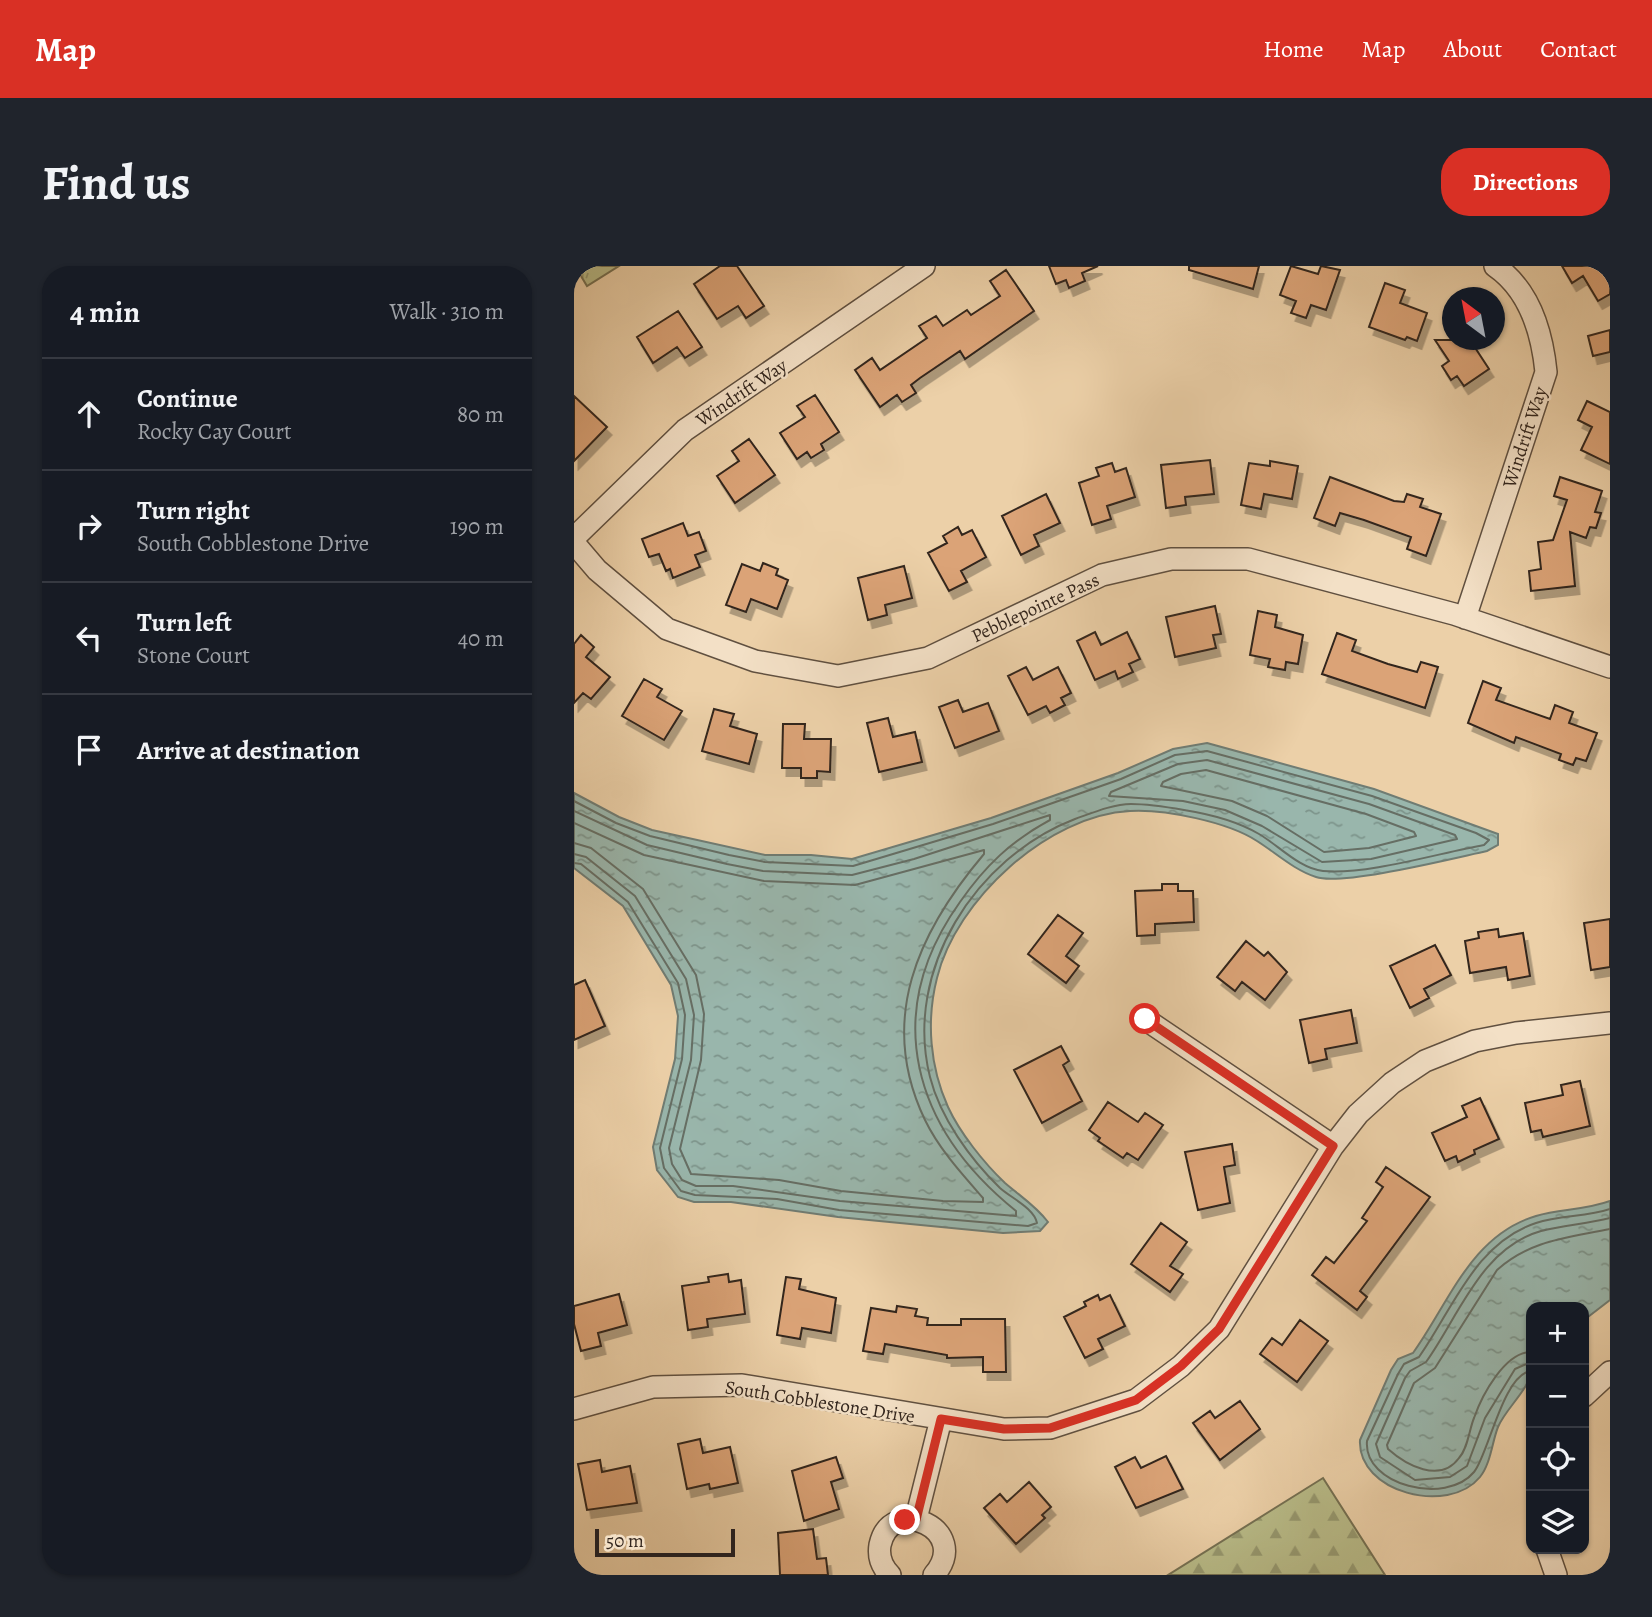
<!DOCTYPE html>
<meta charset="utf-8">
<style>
:root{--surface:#171b24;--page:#20242c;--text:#f1f3f6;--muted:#9ea1a6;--line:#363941;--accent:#d93025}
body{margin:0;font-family:Alegreya,serif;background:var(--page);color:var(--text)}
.controls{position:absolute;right:21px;bottom:21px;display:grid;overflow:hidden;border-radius:14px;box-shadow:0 2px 5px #0004}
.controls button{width:63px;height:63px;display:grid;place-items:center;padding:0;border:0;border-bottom:2px solid var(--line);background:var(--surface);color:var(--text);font:35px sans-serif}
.compass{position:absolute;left:868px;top:21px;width:63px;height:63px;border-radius:50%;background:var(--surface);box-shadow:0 2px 5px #0004;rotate:328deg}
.scale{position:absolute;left:21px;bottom:18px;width:140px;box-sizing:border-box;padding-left:7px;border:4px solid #32251d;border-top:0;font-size:19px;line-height:24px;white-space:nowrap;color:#32251d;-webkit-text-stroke:5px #f3e0c6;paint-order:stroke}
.stop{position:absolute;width:21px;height:21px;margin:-16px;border:5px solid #d93025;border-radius:50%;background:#fff}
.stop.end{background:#d93025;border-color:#fff;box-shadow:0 2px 7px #0008}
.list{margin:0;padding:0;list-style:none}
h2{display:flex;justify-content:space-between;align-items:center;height:91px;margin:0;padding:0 28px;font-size:30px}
h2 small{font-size:23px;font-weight:400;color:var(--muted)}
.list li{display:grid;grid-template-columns:46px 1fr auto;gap:21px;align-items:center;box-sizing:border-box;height:112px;padding:0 28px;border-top:2px solid var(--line)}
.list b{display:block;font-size:26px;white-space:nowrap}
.list p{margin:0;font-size:23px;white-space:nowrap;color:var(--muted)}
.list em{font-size:23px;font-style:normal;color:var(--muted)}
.icon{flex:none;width:38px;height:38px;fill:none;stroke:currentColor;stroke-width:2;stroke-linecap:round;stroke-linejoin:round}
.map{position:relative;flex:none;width:1036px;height:1309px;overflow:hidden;border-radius:28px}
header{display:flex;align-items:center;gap:42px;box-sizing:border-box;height:98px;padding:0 35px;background:var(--accent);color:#fff}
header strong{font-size:33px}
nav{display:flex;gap:38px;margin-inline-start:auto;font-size:24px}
.intro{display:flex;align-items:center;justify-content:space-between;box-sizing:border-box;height:168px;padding:0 42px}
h1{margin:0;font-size:49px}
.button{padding:18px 32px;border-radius:28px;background:var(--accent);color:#fff;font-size:24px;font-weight:700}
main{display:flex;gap:42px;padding:0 42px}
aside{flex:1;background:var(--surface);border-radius:28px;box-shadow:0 2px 5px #0004}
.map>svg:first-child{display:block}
</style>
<header>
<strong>Map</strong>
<nav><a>Home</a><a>Map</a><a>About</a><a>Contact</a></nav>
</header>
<div class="intro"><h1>Find us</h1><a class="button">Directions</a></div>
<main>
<aside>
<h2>4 min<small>Walk · 310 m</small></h2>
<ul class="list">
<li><svg class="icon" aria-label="ahead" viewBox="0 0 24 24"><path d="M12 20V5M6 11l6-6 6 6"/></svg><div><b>Continue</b><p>Rocky Cay Court</p></div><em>80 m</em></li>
<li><svg class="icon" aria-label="right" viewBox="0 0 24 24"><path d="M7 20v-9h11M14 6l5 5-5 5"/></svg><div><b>Turn right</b><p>South Cobblestone Drive</p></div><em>190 m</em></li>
<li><svg class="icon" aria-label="left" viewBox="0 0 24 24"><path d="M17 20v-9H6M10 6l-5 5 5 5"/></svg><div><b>Turn left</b><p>Stone Court</p></div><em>40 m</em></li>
<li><svg class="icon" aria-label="arrive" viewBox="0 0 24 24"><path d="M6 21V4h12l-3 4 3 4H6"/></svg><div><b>Arrive at destination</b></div></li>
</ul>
</aside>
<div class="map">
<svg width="1036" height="1309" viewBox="0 0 1036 1309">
<defs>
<pattern id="forest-firs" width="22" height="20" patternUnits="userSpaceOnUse" patternTransform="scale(1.75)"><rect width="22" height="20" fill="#b8bb88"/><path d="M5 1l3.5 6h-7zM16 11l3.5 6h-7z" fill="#96986f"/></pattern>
<pattern id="park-tufts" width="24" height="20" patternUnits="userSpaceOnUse" patternTransform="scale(1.75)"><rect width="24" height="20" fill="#b8bb88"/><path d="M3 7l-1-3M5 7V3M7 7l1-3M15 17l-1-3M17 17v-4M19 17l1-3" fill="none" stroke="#96986f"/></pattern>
<pattern id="water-ripples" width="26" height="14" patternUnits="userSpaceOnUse" patternTransform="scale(1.75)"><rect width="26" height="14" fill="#99b6ac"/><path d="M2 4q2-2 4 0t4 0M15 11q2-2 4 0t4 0" fill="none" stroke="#7d948b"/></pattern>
<filter id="shadow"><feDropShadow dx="4.5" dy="8" stdDeviation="0" flood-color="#0004"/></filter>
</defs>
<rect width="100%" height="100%" fill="#ecd0a8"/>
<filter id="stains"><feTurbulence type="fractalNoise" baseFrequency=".00286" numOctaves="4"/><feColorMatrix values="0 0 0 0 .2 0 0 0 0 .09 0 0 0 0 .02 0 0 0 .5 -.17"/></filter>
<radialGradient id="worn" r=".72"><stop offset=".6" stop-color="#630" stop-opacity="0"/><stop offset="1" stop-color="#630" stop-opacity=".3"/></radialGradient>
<path fill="url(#forest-firs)" stroke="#757052" stroke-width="2" d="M749,1212L811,1309H594Z"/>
<path fill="url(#park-tufts)" stroke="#757052" stroke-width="2" d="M1,0H45L13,20Z"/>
<path fill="url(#water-ripples)" stroke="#707c73" stroke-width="2" d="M633,477L800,523L924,568V579L913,585C880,592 768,620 742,611C720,604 702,587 683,575C654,556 591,543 556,545C474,549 382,634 363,712C352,755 356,801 374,841C386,867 410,897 431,917C446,930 462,940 474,956L466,965L429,967L264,951L157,936H120L104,931L83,904L79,881L101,793L104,750L97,719L49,640L0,602V527L45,551L78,564L191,589H237L278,593L417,552L544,507L599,483Z
M1036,935V1034L1010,1054V1041H957C957,1061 961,1086 957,1106C954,1125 932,1142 924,1161C918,1176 917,1197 906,1211C874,1250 783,1226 786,1174L817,1104L824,1093L839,1087C875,1037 897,969 962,950C986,943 1012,944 1036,935Z"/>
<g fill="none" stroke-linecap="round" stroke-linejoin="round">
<path stroke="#666e64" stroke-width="2" d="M633,494L795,538L881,569L883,573L797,593L748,596L688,560L651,544L609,535L535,530L537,526L604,498Z
M632,504L792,548L840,566L842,570L795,582L750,586L693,550L658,535L587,520L589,516L607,508Z
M0,535L42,557L76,570L155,589L191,596L279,600L419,558L547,513L601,489L633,485L798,530L902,567L915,574L910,579C865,587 793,609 749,605C726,603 704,579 685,568C663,555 635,548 610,544C593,541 574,538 557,538C539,538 518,547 501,553C402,591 329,704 356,811C366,851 396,893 426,922C437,932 460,942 463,957L454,960L265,944L203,933L121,929L107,925L90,902L86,882L108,793L111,749L104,717L54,636L7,598L0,597
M0,545L73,579L153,598L189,605L278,609L340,593L476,549V554C437,575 411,600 386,636C306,748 339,862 442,945V950L266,935L159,920H122L108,914L98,898L95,882L117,794L120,749L112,713L61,630L12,591L0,588
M0,557L70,589L190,615L281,619L410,584V588C344,666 303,754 351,854C365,883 388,908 409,932V936L369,935L267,925L205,914L117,908L106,883L127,794L130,748L122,709L69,623L17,582L0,577
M957,1086C931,1086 908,1129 900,1152C895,1164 894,1182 885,1192C866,1218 832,1199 814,1183L813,1179L840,1117L861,1102L923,1004C957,974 993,972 1036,963
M957,1096L941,1103L911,1152L893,1200L876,1211L841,1214L806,1191L802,1178L831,1112L836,1105L852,1096C885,1050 907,982 967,965C989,959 1013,958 1036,952
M957,1105C929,1108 914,1190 900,1206C872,1240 789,1219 793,1175L824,1108L830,1098L845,1091C879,1043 901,977 962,957C986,949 1012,951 1036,943"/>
</g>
<path fill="#dba377" stroke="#32251d" stroke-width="2" filter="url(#shadow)" d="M146,0H163L190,40L172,52L164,40L143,53L120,18Z
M475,0H524L508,7L511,15L495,22L492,14L482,18Z
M615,0H685L679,23L615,4Z
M717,0L744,8L747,0L766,4L752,44L737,39L732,52L717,47L722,35L706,29Z
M988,0H1036V28L1024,35L1009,10L998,17Z
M432,4L460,45L391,93L386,85L346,112L337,119L342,127L328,136L323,129L306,141L281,104L298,92L306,104L353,72L345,60L362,50L369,60L393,44L397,49L426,30L416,15Z
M811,17L831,24L826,37L853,47L843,75L833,71L831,74L795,61Z
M104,45L128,81L111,92L103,81L79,97L63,71Z
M1036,64V86L1019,90L1014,70Z
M861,74H896L915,103L890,120L883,110L877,114L868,100L875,95Z
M241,129L265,166L247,178L250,184L237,192L233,186L223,193L206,167L231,151L223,140Z
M0,130L33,161L0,195Z
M1013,135L1036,146V198L1007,184L1018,161L1004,154Z
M175,173L201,209L161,237L143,210L165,195L158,185Z
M636,194L640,228L611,231L612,239L592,242L587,199Z
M696,195L724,200L718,233L690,228L687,243L667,239L675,197L696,200Z
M538,197L541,206L552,202L561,231L533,240L537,253L518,259L505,217L525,210L522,202Z
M756,211L820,235L830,236L833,228L849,233L846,241L867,248L852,290L833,283L837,271L790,254L766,247L761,260L740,252Z
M986,211L1028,225L1021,246L1027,247L1022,262L1016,261L1012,272L996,266L1001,320L957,325L955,305L967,303L964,276L979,274L993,234L980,230Z
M472,228L486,257L460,269L465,280L447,289L428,250Z
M109,257L114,270L125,266L132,285L121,289L126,301L99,312L96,303L92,305L85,288L75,291L68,273Z
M384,261L388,269L398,264L412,291L387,305L393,316L375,325L354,287L373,277L369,270Z
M189,297L204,303L202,309L214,314L203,343L177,333L172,346L152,339L168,298L186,305Z
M330,300L338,332L311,339L313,349L294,354L284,312Z
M641,340L647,368L639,369L642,382L601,391L592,351Z
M684,345L703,349L701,361L729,369L724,398L712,396L711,404L694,401L696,393L676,389Z
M521,366L527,379L553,366L566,393L555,398L559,406L544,413L541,405L521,414L503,375Z
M763,367L782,374L778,385L814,398L843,406L847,396L864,401L851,442L748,408Z
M7,369L20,381L12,391L36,411L17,433L9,427L0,437V378Z
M452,401L459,414L484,401L497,427L487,432L491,439L476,447L472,440L454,449L434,410Z
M70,413L88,423L83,431L108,445L90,474L48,450Z
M909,415L927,422L922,434L976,453L981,439L999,446L995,457L1023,467L1012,495L1002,492L999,499L985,494L987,488L942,471L940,477L894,457Z
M384,434L389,446L414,437L425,465L381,482L365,441Z
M140,443L160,448L156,460L183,468L175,498L128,485Z
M314,452L319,471L341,466L348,496L305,506L293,457Z
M209,458H231L230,473H257L256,506L243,505V512H227V502H208Z
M588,618H604V625H619L620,656L581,658V669L563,670L561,625L588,624Z
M484,649L509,667L492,690L505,700L492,717L454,688Z
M1036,653V701L1017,704L1010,657Z
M924,663L925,671L949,667L956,710L934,714L932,701L896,707L891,675L905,672L904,666Z
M672,675L690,690L694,686L713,706L691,734L668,716L661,725L643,711Z
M861,679L877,709L850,723L855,732L836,742L816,700Z
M11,714L31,760L0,774V719Z
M777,744L783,777L751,783L753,793L735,797L726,754Z
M487,780L495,795L489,799L508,835L468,857L440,804Z
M1006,815L1016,860L969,871L967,864L957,866L951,837L989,829L987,819Z
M906,832L925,873L900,884L901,888L884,896L882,890L871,895L858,867L893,851L888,840Z
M534,836L564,856L571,847L589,859L564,894L553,887L549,892L524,875L526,872L515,864Z
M658,878L661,899L650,901L656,937L624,944L611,886Z
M812,901L856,931L786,1025L793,1031L783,1044L738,1009L752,991L760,997L793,955L788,952L809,921L802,916Z
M587,957L613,976L596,1000L609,1008L596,1026L557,998Z
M154,1008L155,1016L167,1014L171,1048L133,1053L134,1061L114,1064L108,1020L135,1016L134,1011Z
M212,1011L227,1013L225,1023L262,1032L257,1067L228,1062L226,1073L203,1069Z
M45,1028L53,1059L24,1067L27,1080L7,1085L0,1058V1040Z
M524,1029L526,1034L536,1029L551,1060L524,1073L529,1083L511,1092L490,1051L512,1040L510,1036Z
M323,1040L343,1043L341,1050L354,1052L353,1059H387V1053H431L432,1106H409V1091L373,1092V1089L311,1078L309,1088L289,1085L297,1042L322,1046Z
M726,1054L754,1075L723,1116L686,1088L698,1072L708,1079Z
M666,1135L686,1163L646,1194L619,1157L636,1145L641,1152Z
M126,1173L129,1187L156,1181L164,1217L136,1223L135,1218L113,1223L104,1178Z
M592,1190L609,1223L562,1242L541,1201L561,1191L567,1202Z
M262,1191L269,1212L257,1216L265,1243L230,1255L218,1205Z
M26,1194L28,1206L56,1200L63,1237L13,1244L4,1198Z
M455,1216L477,1241L468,1249L471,1252L442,1278L410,1242L426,1228L433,1236Z
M239,1263L243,1293L252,1292L254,1309H206L204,1267Z"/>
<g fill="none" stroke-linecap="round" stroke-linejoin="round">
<defs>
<path id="minor" d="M0,272L111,164L350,0
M0,277L23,304L93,363L181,395L264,410L354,392L528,309L597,293H674L880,348L1036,401
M891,352L972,106C968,66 956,24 921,0
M571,753L759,880
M1010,1130L1036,1106
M0,1143L79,1121L168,1119L430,1163L476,1162L562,1134L607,1100L645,1063L759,880L784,848L818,817L851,795L901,775L942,767L1036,757
M342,1253L367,1153
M973,1283L982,1309
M316,1309C308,1301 304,1291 306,1279C317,1227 399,1264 360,1309"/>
</defs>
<use href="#minor" stroke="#605040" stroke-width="24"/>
<use href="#minor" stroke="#f3e0c6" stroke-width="21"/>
</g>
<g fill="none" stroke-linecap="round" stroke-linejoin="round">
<path stroke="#d93025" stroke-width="9" d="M331,1254H342L367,1153L430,1163L476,1162L562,1134L607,1100L645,1063L759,880L571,753"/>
</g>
<g text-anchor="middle" stroke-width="5" stroke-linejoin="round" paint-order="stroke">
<g font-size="19" fill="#32251d" stroke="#f3e0c6">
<text transform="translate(167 126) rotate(-34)" y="7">Windrift Way</text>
<text transform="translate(950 171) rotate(-72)" y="7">Windrift Way</text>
<text transform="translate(461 341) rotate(-25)" y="7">Pebblepointe Pass</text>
<text transform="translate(246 1135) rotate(9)" y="7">South Cobblestone Drive</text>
</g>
</g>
<rect width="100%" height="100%" filter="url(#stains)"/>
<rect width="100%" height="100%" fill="url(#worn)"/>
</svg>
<div class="controls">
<button>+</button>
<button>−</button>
<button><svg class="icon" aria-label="locate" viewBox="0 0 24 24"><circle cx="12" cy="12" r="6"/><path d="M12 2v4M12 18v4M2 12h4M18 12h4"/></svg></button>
<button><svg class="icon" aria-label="layers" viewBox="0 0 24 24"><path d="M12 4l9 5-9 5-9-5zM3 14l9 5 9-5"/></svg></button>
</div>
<svg class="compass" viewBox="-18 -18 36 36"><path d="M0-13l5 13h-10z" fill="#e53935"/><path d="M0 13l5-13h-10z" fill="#9ea1a6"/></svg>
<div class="scale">50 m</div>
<div class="stop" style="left:571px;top:753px"></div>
<div class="stop end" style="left:331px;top:1254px"></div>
</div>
</main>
